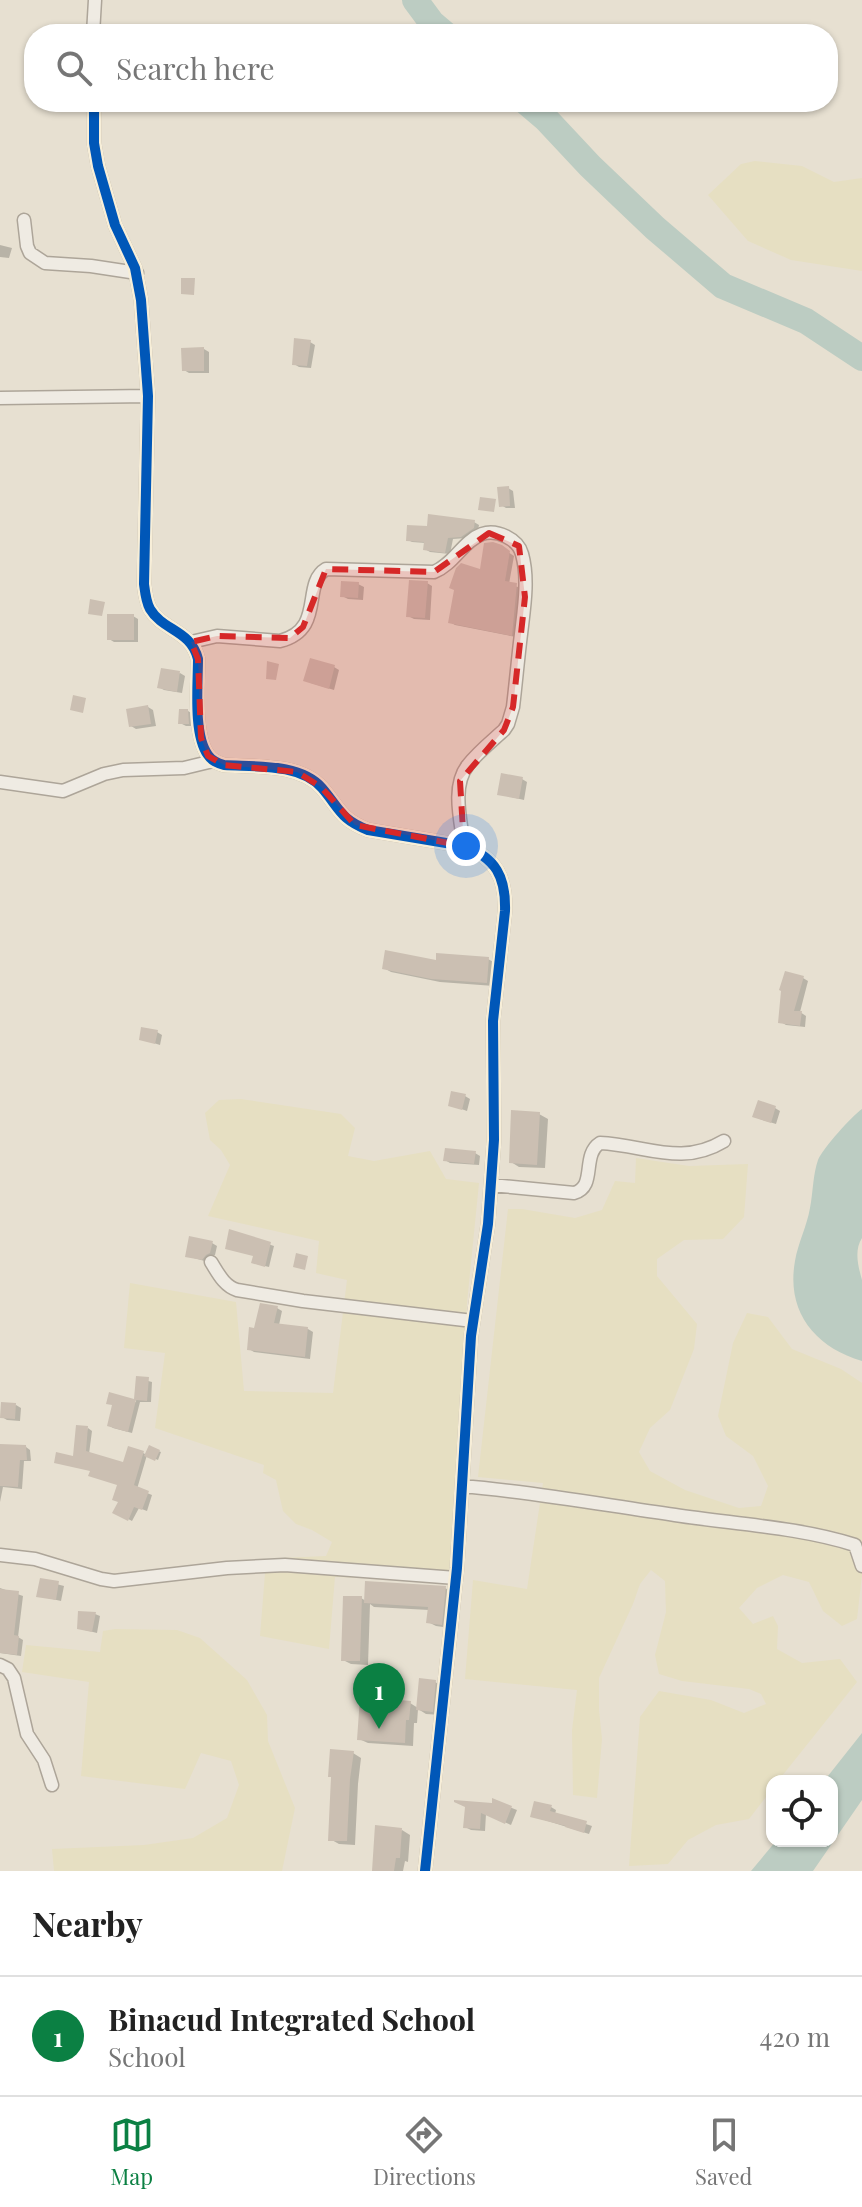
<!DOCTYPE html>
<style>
:root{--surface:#fff;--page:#f2f2f2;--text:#222;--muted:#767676;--line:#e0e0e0;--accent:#0b8043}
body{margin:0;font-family:"Playfair Display",serif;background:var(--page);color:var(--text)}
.controls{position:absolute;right:24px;bottom:24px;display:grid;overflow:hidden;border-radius:16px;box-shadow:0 2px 6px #0004}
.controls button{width:72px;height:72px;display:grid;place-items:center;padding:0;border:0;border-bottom:2px solid var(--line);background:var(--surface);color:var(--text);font:40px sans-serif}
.you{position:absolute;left:466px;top:846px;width:28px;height:28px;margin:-20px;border:6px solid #fff;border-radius:50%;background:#1a73e8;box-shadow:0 0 0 12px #1a73e833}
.badge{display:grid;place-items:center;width:52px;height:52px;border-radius:50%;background:var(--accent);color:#fff;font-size:26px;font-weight:700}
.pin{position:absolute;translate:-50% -66px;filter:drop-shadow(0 2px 4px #0008)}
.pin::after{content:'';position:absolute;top:42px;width:28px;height:24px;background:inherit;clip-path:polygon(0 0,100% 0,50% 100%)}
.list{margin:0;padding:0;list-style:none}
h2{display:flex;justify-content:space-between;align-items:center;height:104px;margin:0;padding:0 32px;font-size:34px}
h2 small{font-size:26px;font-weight:400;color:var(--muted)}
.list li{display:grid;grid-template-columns:52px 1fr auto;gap:24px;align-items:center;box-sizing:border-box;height:120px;padding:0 32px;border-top:2px solid var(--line)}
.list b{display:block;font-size:30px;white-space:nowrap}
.list p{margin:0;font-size:26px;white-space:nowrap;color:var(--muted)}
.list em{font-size:26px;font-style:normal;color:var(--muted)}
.icon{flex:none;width:44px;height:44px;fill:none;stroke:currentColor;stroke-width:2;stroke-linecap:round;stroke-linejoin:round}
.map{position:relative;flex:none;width:862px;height:1871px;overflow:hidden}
.search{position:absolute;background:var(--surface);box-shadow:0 2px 6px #0004;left:24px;right:24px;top:24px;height:88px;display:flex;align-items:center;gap:20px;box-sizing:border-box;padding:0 28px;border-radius:32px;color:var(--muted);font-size:30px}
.sheet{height:224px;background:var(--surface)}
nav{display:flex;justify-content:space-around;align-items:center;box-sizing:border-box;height:112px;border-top:2px solid var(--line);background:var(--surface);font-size:22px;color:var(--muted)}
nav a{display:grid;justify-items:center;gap:4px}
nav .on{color:var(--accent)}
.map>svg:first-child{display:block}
</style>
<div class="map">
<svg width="862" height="1871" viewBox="0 0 862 1871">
<rect width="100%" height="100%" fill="#e7e0d1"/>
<path fill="#e6dfc2" d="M755,161L802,166L834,182L862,178V271L791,260L748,241L708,195L741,164Z
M241,1099L341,1114L355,1128L348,1156L374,1161L430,1151L446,1179L479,1183L467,1303L452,1581L335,1577L329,1649L260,1636L266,1561L281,1558L326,1556L332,1542L312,1530L296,1524L283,1511L276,1480L263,1473L264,1465L155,1428L165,1353L124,1348L130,1283L236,1302L244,1391L333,1393L347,1280L316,1273L319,1241L208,1216L230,1165L221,1150L210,1140L205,1113L219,1100Z
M636,1158L689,1166L748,1164L744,1217L723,1239L684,1240L657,1259V1276L697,1324L694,1349L670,1410L650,1428L639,1452L650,1471L685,1490L739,1508L761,1506L768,1486L753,1456L726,1436L718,1416L733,1343L747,1313L768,1317L792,1349L841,1369L862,1383V1575L857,1619L842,1626L823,1611L809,1582L783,1575L757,1588L739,1608L753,1624L773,1616L778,1626L777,1649L802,1663L840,1659L857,1682L778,1781H772V1789L749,1819L716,1825L688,1840L668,1864L629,1866L640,1717L659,1691L711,1700L744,1713L766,1704L761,1694L749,1689L682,1681L659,1674L655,1655L666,1612L665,1581L651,1570L640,1584L633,1604L599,1678V1710L602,1739L597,1798L573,1795L572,1730L577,1690L465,1679L473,1580L527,1589L543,1483L478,1477L508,1209H522L575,1218L602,1210L615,1181L635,1183Z
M115,1629L177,1630L200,1638L247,1680L267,1715L268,1741L295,1808L282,1871H54L52,1849L144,1845L193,1838L227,1818L239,1785L231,1761L201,1753L185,1789L81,1776L89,1682L22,1672L26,1645L100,1652L103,1631Z"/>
<path fill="#bcccc2" d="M862,1109V1238C854,1250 858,1266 862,1280V1361C814,1347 786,1311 795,1261C798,1243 807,1226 810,1208C813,1192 813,1174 818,1160C823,1148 852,1116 862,1109Z
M862,1733V1800L813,1871H751L776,1841H832V1781H824Z"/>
<path fill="#0003" d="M0,245L12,248L9,258L0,257Z
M310,342L315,345L311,368L299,367L294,364Z
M204,349L209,352V373H189L184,370Z
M508,488L513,491L515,508H506L501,505Z
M474,522L479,525L478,530L467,538L453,539L450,554L430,552L425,549L426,543L412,542L408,540L428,528Z
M497,545L514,556L509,584L521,588L516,637L455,625L450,622Z
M427,583L432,586L430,620L414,619L408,616Z
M358,584L364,587L363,600L348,599L342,596Z
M133,616L138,619V642H114L109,639Z
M334,667L339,670L334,690L311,683Z
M180,673L185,676L182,693L164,690L159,687Z
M148,707L153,710L156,726L136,729L131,726Z
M188,711L193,714L194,726H186L180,723Z
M522,779L527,782L524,800L499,794Z
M488,959L495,963L494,986L440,982L391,972L384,968Z
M803,978L808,981L800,1012L806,1016L805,1027L786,1025L781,1022Z
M157,1032L162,1035L160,1045L141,1039Z
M465,1096L470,1099L467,1111L450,1105Z
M775,1108L780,1111L776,1124L760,1119Z
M539,1114L548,1119L545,1168L519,1167L511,1162Z
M475,1153L480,1156L479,1165L450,1163L445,1160Z
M256,1240L274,1246L269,1267L257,1264L255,1256Z
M212,1243L217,1246L215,1255L211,1257L208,1262L187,1256Z
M277,1308L282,1311L279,1325L308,1329L313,1332L310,1359L254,1352L249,1349L256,1330Z
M137,1378L152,1382L151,1402H140L132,1433L113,1428L109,1425L114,1406L136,1402Z
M16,1405L21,1408L20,1421L7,1420L2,1417Z
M88,1428L92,1431L89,1454L125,1465L143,1453L147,1455L150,1448L161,1452L158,1460L147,1455L137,1489L152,1495L147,1511L139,1508L132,1521L115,1512L120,1502V1485L92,1471L74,1458Z
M0,1446L26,1447L30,1450L31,1461H24L22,1489L3,1487L0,1502Z
M41,1580L64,1586L61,1601L39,1596Z
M0,1588L23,1596L18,1637L23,1640L21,1656L0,1653Z
M445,1588L454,1593L450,1628L436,1626L428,1622L429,1610L374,1607L370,1604L368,1665L351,1664L343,1660L361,1598L366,1601Z
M95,1614L100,1616L97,1633L85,1630Z
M435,1682L444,1687L441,1715L426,1714L418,1709L417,1723H414L413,1746L368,1743L359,1739L410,1703L418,1708Z
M353,1753L361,1758L358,1784L355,1845L339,1844L330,1839Z
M494,1801L517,1810L511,1825L486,1814L485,1831L471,1830L465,1827L467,1806L493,1805Z
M551,1807L556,1810L555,1814L592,1826L589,1834L532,1816Z
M402,1830L410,1835L408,1862L405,1861L403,1871H374Z"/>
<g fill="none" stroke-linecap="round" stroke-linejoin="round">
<path stroke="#bcccc2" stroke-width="26" d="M415,0L432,23L445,34
M526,102L546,119L590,166L655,228L723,286L806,321L862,358"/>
</g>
<path fill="#cbbfb2" d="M181,278H195L194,295L181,294Z
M294,338L311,340L307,366L292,365Z
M204,347V371H182L181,348Z
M509,486L510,506L499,507L497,487Z
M480,497L496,499L494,512L478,510Z
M428,514L475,520L474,528L461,537L448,538L445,553L423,550L424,542L406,541L407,525L427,526Z
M493,542L502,545L510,551L505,581L517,583L512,636L448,623L454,590L449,588L456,568L461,563L480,569L484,543Z
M409,580L428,581L425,618L406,617Z
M341,581L359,582L358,598L340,597Z
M90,599L105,602L102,616L88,614Z
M107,614H134V640H107Z
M310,658L335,665L329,689L303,681Z
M267,661L279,664L276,680L266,679Z
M161,668L180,671L177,692L157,688Z
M73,695L86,698L83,713L70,710Z
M148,705L151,724L129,727L126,709Z
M179,709H188L189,724H178Z
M501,773L523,777L519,799L497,795Z
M385,950L436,960V953L489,957L487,983L431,979L382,969Z
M785,971L804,976L794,1011H802L800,1026L778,1023L781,991L779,990Z
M141,1027L158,1030L155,1044L139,1040Z
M451,1091L466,1094L462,1110L448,1106Z
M758,1100L776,1106L771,1123L752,1117Z
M511,1110L540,1112L537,1165L509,1163Z
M445,1148L476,1151L474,1164L443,1161Z
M229,1229L271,1242L265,1267L251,1263L253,1256L225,1249Z
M189,1236L213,1241L210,1253L206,1255L202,1260L185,1257Z
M296,1253L308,1256L305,1270L293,1267Z
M260,1303L278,1306L274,1323L308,1327L305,1357L247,1350L249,1327L254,1328Z
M136,1376L149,1377L147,1401L136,1400L128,1432L107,1426L112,1405L106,1404L109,1392L134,1399Z
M1,1402L16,1403L15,1419L0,1418Z
M76,1425L88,1426L86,1451L123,1462L128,1446L144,1451L134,1485L149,1491L142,1510L134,1507L128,1521L112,1513L118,1502L112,1500L117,1485L88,1476L90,1471L54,1463L56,1452L73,1456Z
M0,1444L26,1445L27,1460H20L18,1487L0,1486Z
M149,1445L160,1450L155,1461L144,1456Z
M40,1578L59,1581L56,1600L36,1597Z
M365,1581L446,1586L442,1625L426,1623L428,1607L364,1603Z
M0,1589L19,1591L14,1635L19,1636L17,1655L0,1653Z
M343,1596H362L360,1661H341Z
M78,1611L96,1612L92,1632L77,1629Z
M419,1678L436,1680L433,1712L416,1710Z
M360,1697L411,1701L409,1720H406L405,1743L357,1740Z
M330,1749L354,1751L350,1779L347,1841H328L331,1777H328Z
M492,1798L512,1806L505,1824L481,1813L480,1829L463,1828L465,1807L454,1802V1800L492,1803Z
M534,1801L552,1805L550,1811L587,1821L584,1833L565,1827L566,1826L530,1817Z
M375,1825L402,1828L400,1858H396L394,1871H372Z"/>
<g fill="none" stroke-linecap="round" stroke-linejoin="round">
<defs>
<path id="minor" d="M93,34L95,0
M94,102V143L98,166L115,225L135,268L141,300L148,396L144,584C145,592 146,602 150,609C163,631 191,630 198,659C198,684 193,735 208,755C212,761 217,763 224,765C255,767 300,763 322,788C340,809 340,819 368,830L464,846C496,858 506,877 505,911L493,1021L494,1140L488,1224L471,1336L457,1568L425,1871
M24,220L27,246L30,253L45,263L91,266L137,273
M0,398L148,396
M191,642L217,636L280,641C326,629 301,584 326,569L434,572C454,564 463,541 482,534C497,529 518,539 522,554C529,579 524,608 521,634C518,658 516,682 513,707L508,724L504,730C492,741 478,752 468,765C451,786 461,822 464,846
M0,782L63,791L104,774L123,770L184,768L213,761
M491,1185L574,1193C597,1187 581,1155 600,1143C646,1145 681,1167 724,1141
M211,1262C218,1273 224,1286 237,1290L303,1301L473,1321
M462,1486C534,1492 604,1505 675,1515C733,1524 799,1527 855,1545L862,1566
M0,1555L35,1559L101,1579L114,1581L227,1568L285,1565L456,1578
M0,1665L8,1669L14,1678L27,1734L44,1760L52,1785"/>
</defs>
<use href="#minor" stroke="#ada599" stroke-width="15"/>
<use href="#minor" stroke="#efebe3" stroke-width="12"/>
<defs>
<path id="cycleway" d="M94,102V143L98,166L115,225L135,268L141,300L148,396L144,584C145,592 146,602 150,609C163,631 191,630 198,659C198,684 193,735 208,755C212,761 217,763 224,765C255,767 300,763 322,788C340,809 340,819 368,830L464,846C496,858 506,877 505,911L493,1021L494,1140L488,1224L471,1336L457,1568L425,1871"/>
</defs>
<use href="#cycleway" stroke="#f7eed8" stroke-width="15"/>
<use href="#cycleway" stroke="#0057b8" stroke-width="10"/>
</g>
<path fill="#d62828" fill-opacity="0.2" stroke="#d62828" stroke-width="6" stroke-dasharray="16 10" stroke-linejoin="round" d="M489,533L519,546L525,597L513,707L504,730L460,781L464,846L355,825L321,787L297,772L224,765L208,756L201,738L198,659L191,642L217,636L290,638L303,627L326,569L434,572Z"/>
</svg>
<div class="controls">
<button><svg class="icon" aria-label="locate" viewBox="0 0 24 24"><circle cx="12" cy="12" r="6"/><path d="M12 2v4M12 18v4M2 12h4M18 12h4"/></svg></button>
</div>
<div class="you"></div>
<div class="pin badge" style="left:379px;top:1729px">1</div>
<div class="search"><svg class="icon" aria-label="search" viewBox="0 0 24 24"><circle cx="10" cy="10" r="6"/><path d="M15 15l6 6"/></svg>Search here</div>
</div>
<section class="sheet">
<h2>Nearby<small></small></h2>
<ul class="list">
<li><span class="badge">1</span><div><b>Binacud Integrated School</b><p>School</p></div><em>420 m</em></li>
</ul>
</section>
<nav>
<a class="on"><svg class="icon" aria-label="map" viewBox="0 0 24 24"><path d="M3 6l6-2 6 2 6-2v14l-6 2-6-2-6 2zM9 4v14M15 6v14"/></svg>Map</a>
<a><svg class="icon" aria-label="directions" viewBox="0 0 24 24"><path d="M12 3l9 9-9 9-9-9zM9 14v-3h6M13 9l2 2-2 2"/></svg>Directions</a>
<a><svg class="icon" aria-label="saved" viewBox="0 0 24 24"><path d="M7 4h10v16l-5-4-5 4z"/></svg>Saved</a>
</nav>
